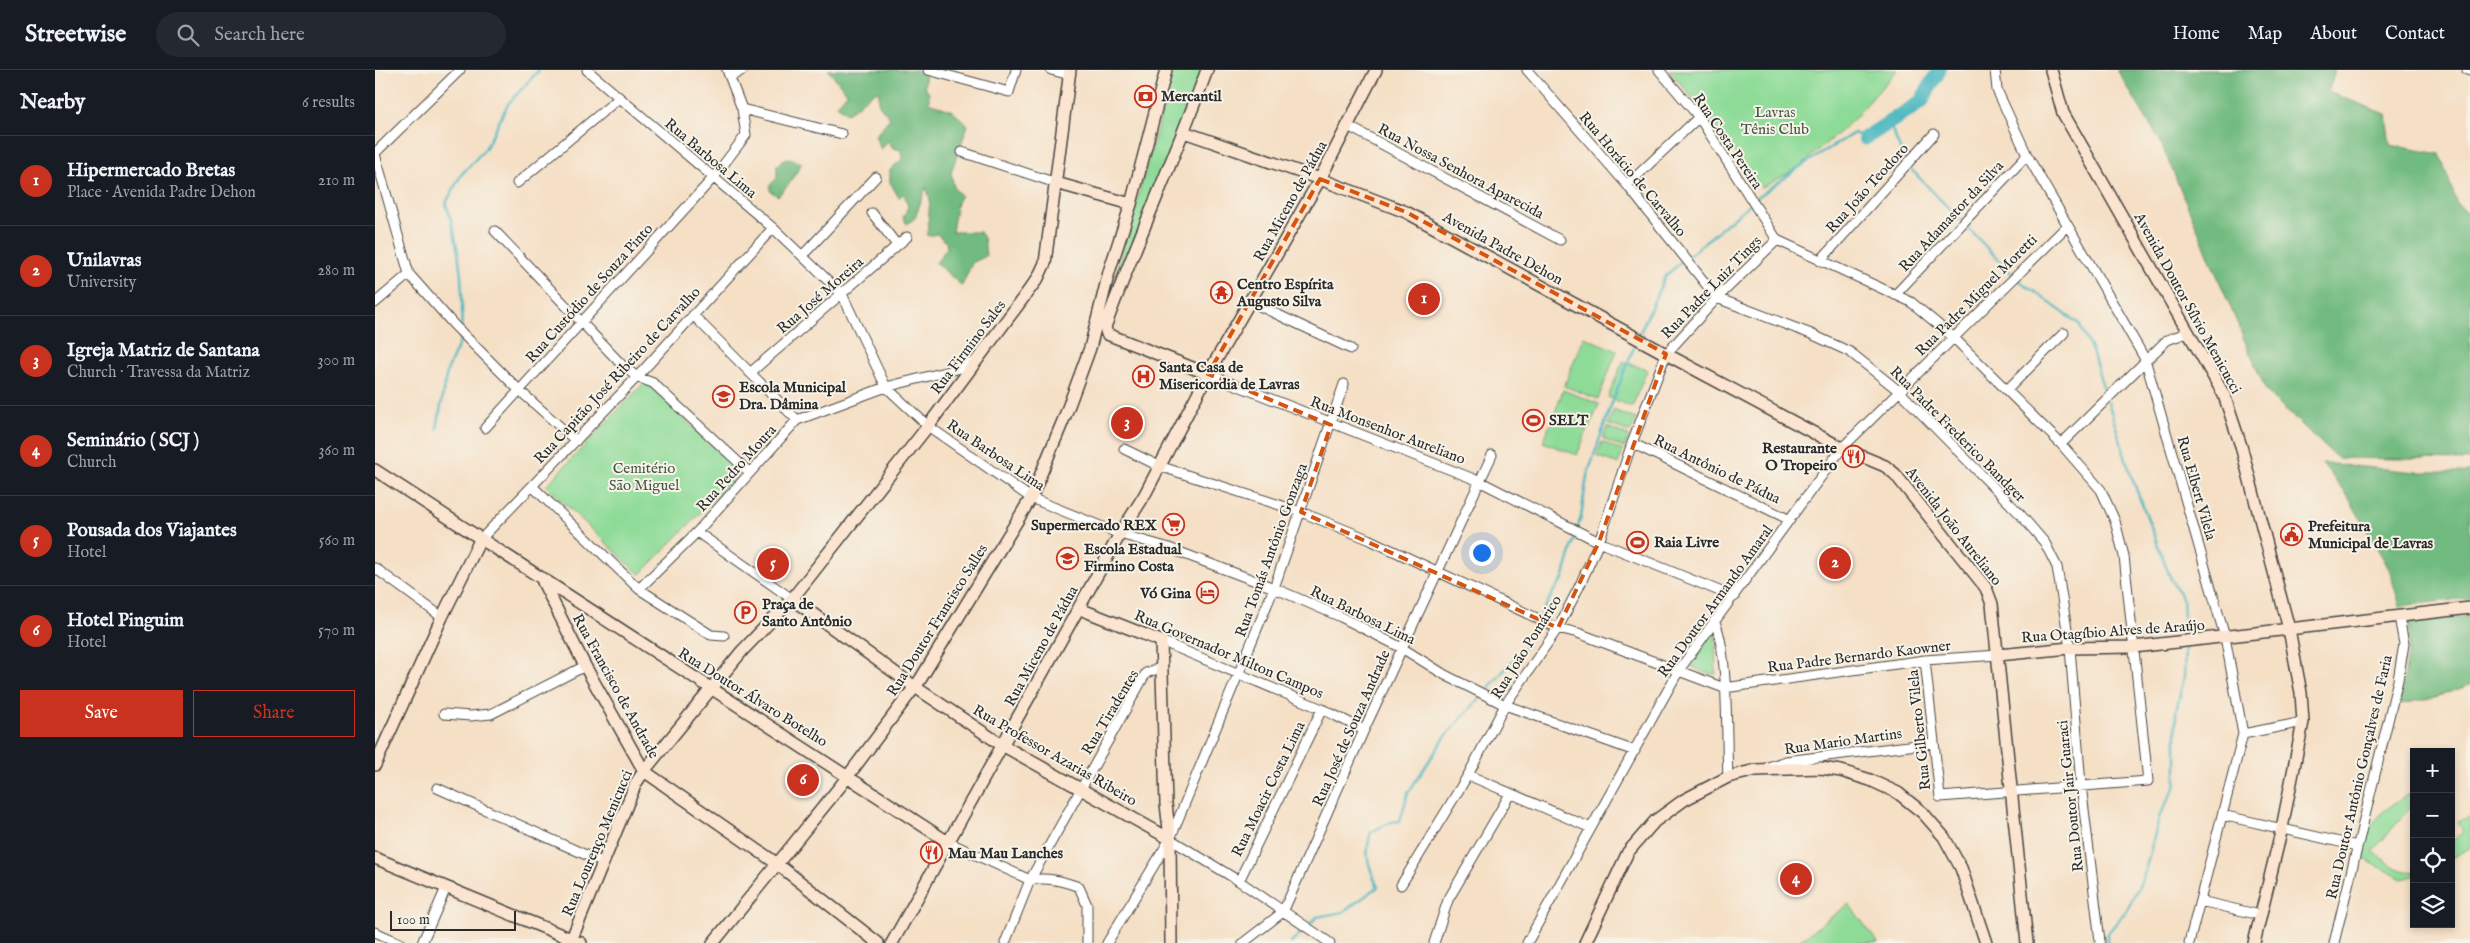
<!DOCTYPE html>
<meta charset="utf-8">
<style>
:root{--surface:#171b24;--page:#242831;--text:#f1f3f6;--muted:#9ea1a6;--line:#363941;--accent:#c8321e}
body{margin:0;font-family:"IM FELL English",serif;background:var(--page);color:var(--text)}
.controls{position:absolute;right:15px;bottom:15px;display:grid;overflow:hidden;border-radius:0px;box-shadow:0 2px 8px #0003}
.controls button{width:45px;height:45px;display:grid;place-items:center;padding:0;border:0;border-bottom:1px solid var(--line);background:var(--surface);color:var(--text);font:25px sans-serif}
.scale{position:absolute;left:15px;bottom:12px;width:126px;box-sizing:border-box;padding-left:5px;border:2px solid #2b2b2b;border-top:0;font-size:14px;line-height:18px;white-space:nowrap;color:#2b2b2b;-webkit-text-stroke:4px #f7f3e8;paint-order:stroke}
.you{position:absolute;left:1106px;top:482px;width:18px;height:18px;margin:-12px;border:4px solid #fff;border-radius:50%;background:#1a73e8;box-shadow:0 0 0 8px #1a73e833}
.badge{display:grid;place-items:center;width:32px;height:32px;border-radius:50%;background:var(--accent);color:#fff;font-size:16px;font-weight:700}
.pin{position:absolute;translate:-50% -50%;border:2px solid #fff;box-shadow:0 1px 5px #0006}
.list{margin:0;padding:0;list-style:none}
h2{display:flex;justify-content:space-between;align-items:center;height:65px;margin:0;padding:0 20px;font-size:21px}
h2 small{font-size:16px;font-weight:400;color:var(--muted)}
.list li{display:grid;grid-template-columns:32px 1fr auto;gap:15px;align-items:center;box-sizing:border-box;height:90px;padding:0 20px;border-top:1px solid var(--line)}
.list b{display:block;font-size:19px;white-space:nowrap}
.list p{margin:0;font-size:16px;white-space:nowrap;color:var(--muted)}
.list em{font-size:16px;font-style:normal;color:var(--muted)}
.actions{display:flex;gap:10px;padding:15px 20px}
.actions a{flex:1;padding:11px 0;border:1px solid var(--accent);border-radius:0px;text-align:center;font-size:18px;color:var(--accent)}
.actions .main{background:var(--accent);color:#fff}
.icon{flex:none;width:28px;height:28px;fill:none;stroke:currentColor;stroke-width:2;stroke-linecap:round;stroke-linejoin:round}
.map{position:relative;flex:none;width:2095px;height:873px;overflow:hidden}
header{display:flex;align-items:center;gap:30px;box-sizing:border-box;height:70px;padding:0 25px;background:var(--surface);border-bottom:1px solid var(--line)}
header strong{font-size:24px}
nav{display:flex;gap:28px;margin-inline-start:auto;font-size:18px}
.search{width:350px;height:45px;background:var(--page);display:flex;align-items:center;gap:12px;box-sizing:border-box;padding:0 18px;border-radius:28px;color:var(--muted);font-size:19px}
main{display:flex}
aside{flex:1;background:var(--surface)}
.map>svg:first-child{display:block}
</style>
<header>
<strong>Streetwise</strong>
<div class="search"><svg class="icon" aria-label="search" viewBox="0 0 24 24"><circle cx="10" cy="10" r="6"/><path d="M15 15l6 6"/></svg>Search here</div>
<nav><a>Home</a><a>Map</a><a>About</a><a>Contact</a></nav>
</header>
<main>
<aside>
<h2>Nearby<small>6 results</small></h2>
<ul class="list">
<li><span class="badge">1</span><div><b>Hipermercado Bretas</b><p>Place · Avenida Padre Dehon</p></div><em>210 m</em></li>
<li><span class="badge">2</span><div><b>Unilavras</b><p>University</p></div><em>280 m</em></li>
<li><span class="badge">3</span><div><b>Igreja Matriz de Santana</b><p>Church · Travessa da Matriz</p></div><em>300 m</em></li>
<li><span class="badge">4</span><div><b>Seminário ( SCJ )</b><p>Church</p></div><em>360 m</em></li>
<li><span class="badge">5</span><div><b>Pousada dos Viajantes</b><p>Hotel</p></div><em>560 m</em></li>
<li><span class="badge">6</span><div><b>Hotel Pinguim</b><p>Hotel</p></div><em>570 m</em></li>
</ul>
<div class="actions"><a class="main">Save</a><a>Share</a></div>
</aside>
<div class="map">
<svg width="2095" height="873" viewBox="0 0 2095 873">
<rect width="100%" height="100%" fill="#f7f3e8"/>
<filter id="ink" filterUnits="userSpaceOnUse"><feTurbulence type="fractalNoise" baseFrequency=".02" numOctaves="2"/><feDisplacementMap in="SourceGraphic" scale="10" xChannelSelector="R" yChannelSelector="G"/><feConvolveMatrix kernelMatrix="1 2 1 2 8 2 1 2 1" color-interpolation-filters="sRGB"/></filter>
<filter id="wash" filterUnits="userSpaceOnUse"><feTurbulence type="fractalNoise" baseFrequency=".0096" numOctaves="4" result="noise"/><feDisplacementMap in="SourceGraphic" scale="20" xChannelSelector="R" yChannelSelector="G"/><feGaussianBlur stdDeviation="1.12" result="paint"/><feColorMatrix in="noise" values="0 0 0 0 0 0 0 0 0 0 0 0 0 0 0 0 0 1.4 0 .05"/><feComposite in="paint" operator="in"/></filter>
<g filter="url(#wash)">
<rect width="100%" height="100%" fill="#f5dfc5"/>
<path fill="#8edb98" stroke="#5c8362" d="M799,0H828L745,209H742L740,206Z
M1294,0H1522L1478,50L1424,97L1387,118L1329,42Z
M1209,267L1242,281L1223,329L1189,316Z
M1248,291L1272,300L1257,337L1233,327Z
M270,312L365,402L265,505L171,416Z
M1188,320L1224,334L1214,359L1179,345Z
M1239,340L1261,349L1255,362L1233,354Z
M1178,347L1212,361L1202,385L1168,372Z
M1232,357L1254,366L1249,378L1228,369Z
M1227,372L1248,381L1243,394L1222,386Z
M1340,559L1341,604L1330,603L1314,595Z
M2039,720V733L1998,781C2009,789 2024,804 2039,801V806L2027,809L1987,788L1991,761L2009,741Z
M2093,747L2095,752V778L2076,788V772L2088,762L2083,752Z
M1474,834L1503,873H1428L1425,870Z"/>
<path fill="#72bb80" stroke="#4e7356" d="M453,0H541L551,4L549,17L554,23V33L576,40L593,55L576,102L579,118L586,125L582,132L577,162H605L609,168L611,186L597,193L587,216L561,193L572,178L571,172L562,164L552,166L555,129L551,117L540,148L532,154L528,148L533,137L529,123L524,128L515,112V100L527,89L526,80L518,78L513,71L506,79L500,66L515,48L504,35V21C492,24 484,37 472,43L462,35L472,23Z
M1742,0H1960L1953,22L2011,44L2015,75L2065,84L2082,134L2095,145V390L1962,388L1891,321L1785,71Z
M413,88L427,93L415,113L403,126L395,121V115L402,108V95Z
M1947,393L2041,402H2095V528L2025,536L2014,499L1972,425Z
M2095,546V615L2064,626L2023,635C2030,607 2035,581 2034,552Z"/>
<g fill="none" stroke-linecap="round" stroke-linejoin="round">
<path stroke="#46b6bf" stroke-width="2.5" d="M1514,53L1532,95L1586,151
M1380,129L1426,96L1479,63L1490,68
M1590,155L1638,205
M1642,209L1704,254L1717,281L1731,327
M86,258C90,215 84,174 71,133L86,105L110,79L133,34L164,0
M1264,265L1290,206L1376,133
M1733,332L1757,408L1796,509L1808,530L1810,567
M62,359L72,301L84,274L85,266
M1110,622L1150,577L1178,522L1188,509L1206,446L1212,406L1237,333L1261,272
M916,873L942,847L968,842L1003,817C993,795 989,786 996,762L1016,752L1025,751L1033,723L1070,667L1107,626
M1732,873V864L1752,840L1768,808L1785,745L1801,715V641L1809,608L1810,575"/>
<path stroke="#46b6bf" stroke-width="15" d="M1490,68L1546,32L1564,0"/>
</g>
</g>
<g filter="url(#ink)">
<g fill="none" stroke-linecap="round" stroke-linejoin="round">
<defs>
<path id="street" d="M212,0L398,158L467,224L511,317L553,356L656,428L745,464L791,477L899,518L966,547L1027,578L1070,605L1130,635L1260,681
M553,0L634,22L641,0
M676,0L695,5
M1152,0L1252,115L1342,228L1436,264L1475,282L1524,321L1645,444L1670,473L1682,497L1695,578L1706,715L1725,871
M1284,0L1324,47L1402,170L1536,232L1578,267L1686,374L1726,420L1740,451L1749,486L1773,711L1565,727L1550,590
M1620,0L1622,20L1652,85L1770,289L1850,567L1868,664L1814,873
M2092,0L2095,1
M355,7L368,0
M367,39L467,64
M973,56L1185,170
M587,82L681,113
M0,83L85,0
M0,84L34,204L79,255L144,320L201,371
M142,113L243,29
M1252,115L1324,47
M497,143L522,175
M120,161L247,295L262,307L278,313L375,403
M428,185L501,107
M1445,191L1559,64
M1520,225L1652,85
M876,232L976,279
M0,233L34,204
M318,245L422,350
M375,303L532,167
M833,304L1104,411L1224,472L1359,527
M1632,320L1689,263
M110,358L339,107L371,65L367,39L352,0
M1257,373L1415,450
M1686,374L1792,270L1814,262
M749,379L784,396L926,442L993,469L1183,558L1203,563L1349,618L1550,590L1623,585
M157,416L264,519L336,565L349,566
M322,462L417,529
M105,470L262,307L398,158
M0,498L67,547
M264,519L322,462L422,350L511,317L582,299L603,290
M1339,551C1354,577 1351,673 1353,707
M786,571L947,639L989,660
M69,644L96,646L116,644L210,596
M1868,664L1928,652
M1393,697L1411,691L1558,673
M1093,705L1216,758
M62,718L229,793
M1847,745L1982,776
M795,769L864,811L955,873
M573,772L655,810C673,807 688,811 704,817L712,835V873
M864,811L947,639
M1026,815L1093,705L1130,635L1183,558L1205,515L1224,472L1257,373L1291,284L1342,228L1402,170
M1825,831L1885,845
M0,862L25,873
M47,873L71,818
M630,873L655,810L771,603L785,598
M732,873L795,769L899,518L969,314
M868,873L908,842L989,660L1117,385
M1059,873L1073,830L1135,724
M1152,873L1304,600L1467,378L1692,156
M1959,873L2023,610L2029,574L2024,547"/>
<path id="secondary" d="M1676,0L1688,43L1849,325L1866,376L1914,559L1926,623L1928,652L1907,758L1879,873
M809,62L945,109L1031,142L1291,284L1467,378L1510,396L1520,404L1611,518L1617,534L1652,873
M681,113L756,134
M732,264L730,257C762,170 800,87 832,0
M732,264L833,304
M0,400L573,772
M168,512L210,596L269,701L401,793L503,873
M417,529L540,617L627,675L795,769
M705,539L786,571L791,734L795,769L796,873
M1623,585L1695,578L1759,577L2095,538
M0,695L67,547L105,470
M0,788L206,873
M195,873L261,713L269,701L367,581L417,529L553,356L663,208L670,193L695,0
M338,873L467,714L545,610L656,428L690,346L715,278L734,202L756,134L791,0
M517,873L745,464L769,426L833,304L945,109L1001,0
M1210,873L1253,782L1280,751L1309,730L1353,707L1381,700L1446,698L1466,701L1495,710L1523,723L1548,743L1569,767L1586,798L1611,873"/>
</defs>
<use href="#street" stroke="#494642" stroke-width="11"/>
<use href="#secondary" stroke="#494642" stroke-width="14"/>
<use href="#street" stroke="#fff" stroke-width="9"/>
<use href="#secondary" stroke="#fce5d0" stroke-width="11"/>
</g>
</g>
<path fill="none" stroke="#d5540f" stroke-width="4" stroke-dasharray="10 6" stroke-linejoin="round" d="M945,109L1031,142L1291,284L1224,472L1183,558L926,442L956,355L833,304Z"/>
<defs>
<symbol id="bank-ring" viewBox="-11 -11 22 22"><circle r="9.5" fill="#f7f3e8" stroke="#c8321e" stroke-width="1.5"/><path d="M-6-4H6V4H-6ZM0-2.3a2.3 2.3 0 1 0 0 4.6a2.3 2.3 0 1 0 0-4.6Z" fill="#c8321e"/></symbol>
<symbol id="temple-ring" viewBox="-11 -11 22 22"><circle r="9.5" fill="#f7f3e8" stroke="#c8321e" stroke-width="1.5"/><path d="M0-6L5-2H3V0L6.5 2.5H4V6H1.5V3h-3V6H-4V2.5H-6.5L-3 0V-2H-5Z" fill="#c8321e"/></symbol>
<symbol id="hospital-ring" viewBox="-11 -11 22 22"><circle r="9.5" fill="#f7f3e8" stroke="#c8321e" stroke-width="1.5"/><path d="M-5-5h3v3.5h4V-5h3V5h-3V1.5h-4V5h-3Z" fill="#c8321e"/></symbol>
<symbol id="school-ring" viewBox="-11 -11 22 22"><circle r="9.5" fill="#f7f3e8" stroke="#c8321e" stroke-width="1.5"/><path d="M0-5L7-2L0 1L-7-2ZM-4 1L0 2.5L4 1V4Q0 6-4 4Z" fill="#c8321e"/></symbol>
<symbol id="stadium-ring" viewBox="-11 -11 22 22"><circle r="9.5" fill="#f7f3e8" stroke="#c8321e" stroke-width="1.5"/><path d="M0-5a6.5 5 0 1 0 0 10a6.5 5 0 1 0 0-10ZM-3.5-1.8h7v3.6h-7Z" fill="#c8321e"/></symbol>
<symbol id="restaurant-ring" viewBox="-11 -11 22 22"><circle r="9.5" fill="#f7f3e8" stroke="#c8321e" stroke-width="1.5"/><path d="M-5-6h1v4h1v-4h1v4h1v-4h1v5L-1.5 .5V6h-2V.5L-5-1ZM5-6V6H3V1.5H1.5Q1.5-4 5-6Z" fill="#c8321e"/></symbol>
<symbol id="supermarket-ring" viewBox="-11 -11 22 22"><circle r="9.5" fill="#f7f3e8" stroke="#c8321e" stroke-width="1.5"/><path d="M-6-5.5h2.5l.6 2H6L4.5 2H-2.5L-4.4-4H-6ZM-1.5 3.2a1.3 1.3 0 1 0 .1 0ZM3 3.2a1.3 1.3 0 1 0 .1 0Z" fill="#c8321e"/></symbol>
<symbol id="civic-ring" viewBox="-11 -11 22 22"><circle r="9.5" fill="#f7f3e8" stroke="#c8321e" stroke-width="1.5"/><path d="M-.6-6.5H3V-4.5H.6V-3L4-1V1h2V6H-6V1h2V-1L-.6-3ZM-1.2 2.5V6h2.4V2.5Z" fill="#c8321e"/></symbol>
<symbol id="hotel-ring" viewBox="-11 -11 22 22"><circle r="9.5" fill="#f7f3e8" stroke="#c8321e" stroke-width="1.5"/><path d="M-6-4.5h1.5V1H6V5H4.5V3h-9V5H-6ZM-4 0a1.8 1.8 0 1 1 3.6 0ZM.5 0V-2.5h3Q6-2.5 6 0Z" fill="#c8321e"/></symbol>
<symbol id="parking-ring" viewBox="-11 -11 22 22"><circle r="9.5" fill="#f7f3e8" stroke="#c8321e" stroke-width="1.5"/><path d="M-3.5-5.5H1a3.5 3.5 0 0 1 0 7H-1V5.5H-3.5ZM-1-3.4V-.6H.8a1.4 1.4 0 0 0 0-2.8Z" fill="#c8321e"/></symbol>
</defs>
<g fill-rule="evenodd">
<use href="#bank-ring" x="758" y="14" width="25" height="25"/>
<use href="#temple-ring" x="834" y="210" width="25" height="25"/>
<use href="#hospital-ring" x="756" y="294" width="25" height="25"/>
<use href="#school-ring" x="336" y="314" width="25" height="25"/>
<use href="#stadium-ring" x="1146" y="338" width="25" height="25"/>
<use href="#restaurant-ring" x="1466" y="374" width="25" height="25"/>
<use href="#supermarket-ring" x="786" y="442" width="25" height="25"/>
<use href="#civic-ring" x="1904" y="452" width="25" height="25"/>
<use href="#stadium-ring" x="1250" y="460" width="25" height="25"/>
<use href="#school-ring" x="680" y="476" width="25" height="25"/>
<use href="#hotel-ring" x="820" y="510" width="25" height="25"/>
<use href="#parking-ring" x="358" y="530" width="25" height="25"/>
<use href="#restaurant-ring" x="544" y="770" width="25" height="25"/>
</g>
<g text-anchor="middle" stroke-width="4" stroke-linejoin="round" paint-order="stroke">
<g font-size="15" font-weight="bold" fill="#2b2b2b" stroke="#f7f3e8" text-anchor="start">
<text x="786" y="31">Mercantil</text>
<text x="862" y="219">Centro Espírita<tspan x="862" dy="17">Augusto Silva</tspan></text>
<text x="784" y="302">Santa Casa de<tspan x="784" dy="17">Misericordia de Lavras</tspan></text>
<text x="364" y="322">Escola Municipal<tspan x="364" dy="17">Dra. Dâmina</tspan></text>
<text x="1174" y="355">SELT</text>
<text x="1462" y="383" text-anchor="end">Restaurante<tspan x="1462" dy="17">O Tropeiro</tspan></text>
<text x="782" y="460" text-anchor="end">Supermercado REX</text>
<text x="1933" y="461">Prefeitura<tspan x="1933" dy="17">Municipal de Lavras</tspan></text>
<text x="1279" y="477">Raia Livre</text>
<text x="709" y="484">Escola Estadual<tspan x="709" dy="17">Firmino Costa</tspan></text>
<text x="816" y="528" text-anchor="end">Vó Gina</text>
<text x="387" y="539">Praça de<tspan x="387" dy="17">Santo Antônio</tspan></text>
<text x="573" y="788">Mau Mau Lanches</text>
</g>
<g font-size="15" fill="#445746" stroke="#f7f3e8">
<text x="1400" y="47">Lavras<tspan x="1400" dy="17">Tênis Club</tspan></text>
<text x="269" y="403">Cemitério<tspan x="269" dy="17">São Miguel</tspan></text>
</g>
<g font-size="15" fill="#2b2b2b" stroke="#f7f3e8">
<text transform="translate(1353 71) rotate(56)" y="5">Rua Costa Pereira</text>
<text transform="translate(336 88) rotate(40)" y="5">Rua Barbosa Lima</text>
<text transform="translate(1086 101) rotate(28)" y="5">Rua Nossa Senhora Aparecida</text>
<text transform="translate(1258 104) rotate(50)" y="5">Rua Horácio de Carvalho</text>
<text transform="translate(1492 118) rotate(-48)" y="5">Rua João Teodoro</text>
<text transform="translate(915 131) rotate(-61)" y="5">Rua Miceno de Pádua</text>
<text transform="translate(1576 146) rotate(-47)" y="5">Rua Adamastor da Silva</text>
<text transform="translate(1128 178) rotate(29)" y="5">Avenida Padre Dehon</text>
<text transform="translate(1336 217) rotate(-46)" y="5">Rua Padre Luiz Tings</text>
<text transform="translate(214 223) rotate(-48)" y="5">Rua Custódio de Souza Pinto</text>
<text transform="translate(445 225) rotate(-41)" y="5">Rua José Moreira</text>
<text transform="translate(1601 225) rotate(-45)" y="5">Rua Padre Miguel Moretti</text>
<text transform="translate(1813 233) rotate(61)" y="5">Avenida Doutor Sílvio Menicucci</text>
<text transform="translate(593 277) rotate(-53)" y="5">Rua Firmino Sales</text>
<text transform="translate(242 305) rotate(-47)" y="5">Rua Capitão José Ribeiro de Carvalho</text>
<text transform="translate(1013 360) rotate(21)" y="5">Rua Monsenhor Aureliano</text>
<text transform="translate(1583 364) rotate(45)" y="5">Rua Padre Frederico Bandger</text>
<text transform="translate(621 385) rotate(34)" y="5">Rua Barbosa Lima</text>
<text transform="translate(361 398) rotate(-48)" y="5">Rua Pedro Moura</text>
<text transform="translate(1342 399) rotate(26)" y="5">Rua Antônio de Pádua</text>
<text transform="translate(1822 418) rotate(74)" y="5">Rua Elbert Vilela</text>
<text transform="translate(1579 456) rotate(52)" y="5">Avenida João Aureliano</text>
<text transform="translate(896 480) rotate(-70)" y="5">Rua Tomás Antônio Gonzaga</text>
<text transform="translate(1340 531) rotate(-54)" y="5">Rua Doutor Armando Amaral</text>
<text transform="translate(988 545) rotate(26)" y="5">Rua Barbosa Lima</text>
<text transform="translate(562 550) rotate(-58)" y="5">Rua Doutor Francisco Salles</text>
<text transform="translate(1738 561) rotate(-4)" y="5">Rua Otagíbio Alves de Araújo</text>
<text transform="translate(666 576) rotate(-61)" y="5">Rua Miceno de Pádua</text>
<text transform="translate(1151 577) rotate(-58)" y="5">Rua João Pomárico</text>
<text transform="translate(854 584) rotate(23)" y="5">Rua Governador Milton Campos</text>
<text transform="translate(1484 586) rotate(-7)" y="5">Rua Padre Bernardo Kaowner</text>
<text transform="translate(241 616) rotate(61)" y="5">Rua Francisco de Andrade</text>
<text transform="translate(378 627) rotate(32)" y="5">Rua Doutor Álvaro Botelho</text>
<text transform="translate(735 642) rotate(-59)" y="5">Rua Tiradentes</text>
<text transform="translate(976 658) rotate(-66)" y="5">Rua José de Souza Andrade</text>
<text transform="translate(1544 660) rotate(-96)" y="5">Rua Gilberto Vilela</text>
<text transform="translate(1468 671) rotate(-8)" y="5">Rua Mario Martins</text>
<text transform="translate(680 685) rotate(30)" y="5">Rua Professor Azarias Ribeiro</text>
<text transform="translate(1984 707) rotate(-77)" y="5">Rua Doutor Antônio Gonçalves de Faria</text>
<text transform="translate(893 719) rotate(-64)" y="5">Rua Moacir Costa Lima</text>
<text transform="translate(1695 726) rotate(-96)" y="5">Rua Doutor Jair Guaraci</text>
<text transform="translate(222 773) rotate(-67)" y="5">Rua Lourenço Menicucci</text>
</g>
</g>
</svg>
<div class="controls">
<button>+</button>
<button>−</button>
<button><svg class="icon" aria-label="locate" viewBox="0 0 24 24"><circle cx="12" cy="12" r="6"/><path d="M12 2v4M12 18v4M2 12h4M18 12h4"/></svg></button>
<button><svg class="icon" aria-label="layers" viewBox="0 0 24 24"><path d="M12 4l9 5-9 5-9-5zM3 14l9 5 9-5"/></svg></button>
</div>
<div class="scale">100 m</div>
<div class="you"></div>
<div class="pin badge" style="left:1049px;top:229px">1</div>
<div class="pin badge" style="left:1460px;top:493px">2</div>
<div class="pin badge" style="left:752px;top:353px">3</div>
<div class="pin badge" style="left:1421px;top:809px">4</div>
<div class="pin badge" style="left:398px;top:494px">5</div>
<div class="pin badge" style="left:428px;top:710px">6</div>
</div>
</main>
